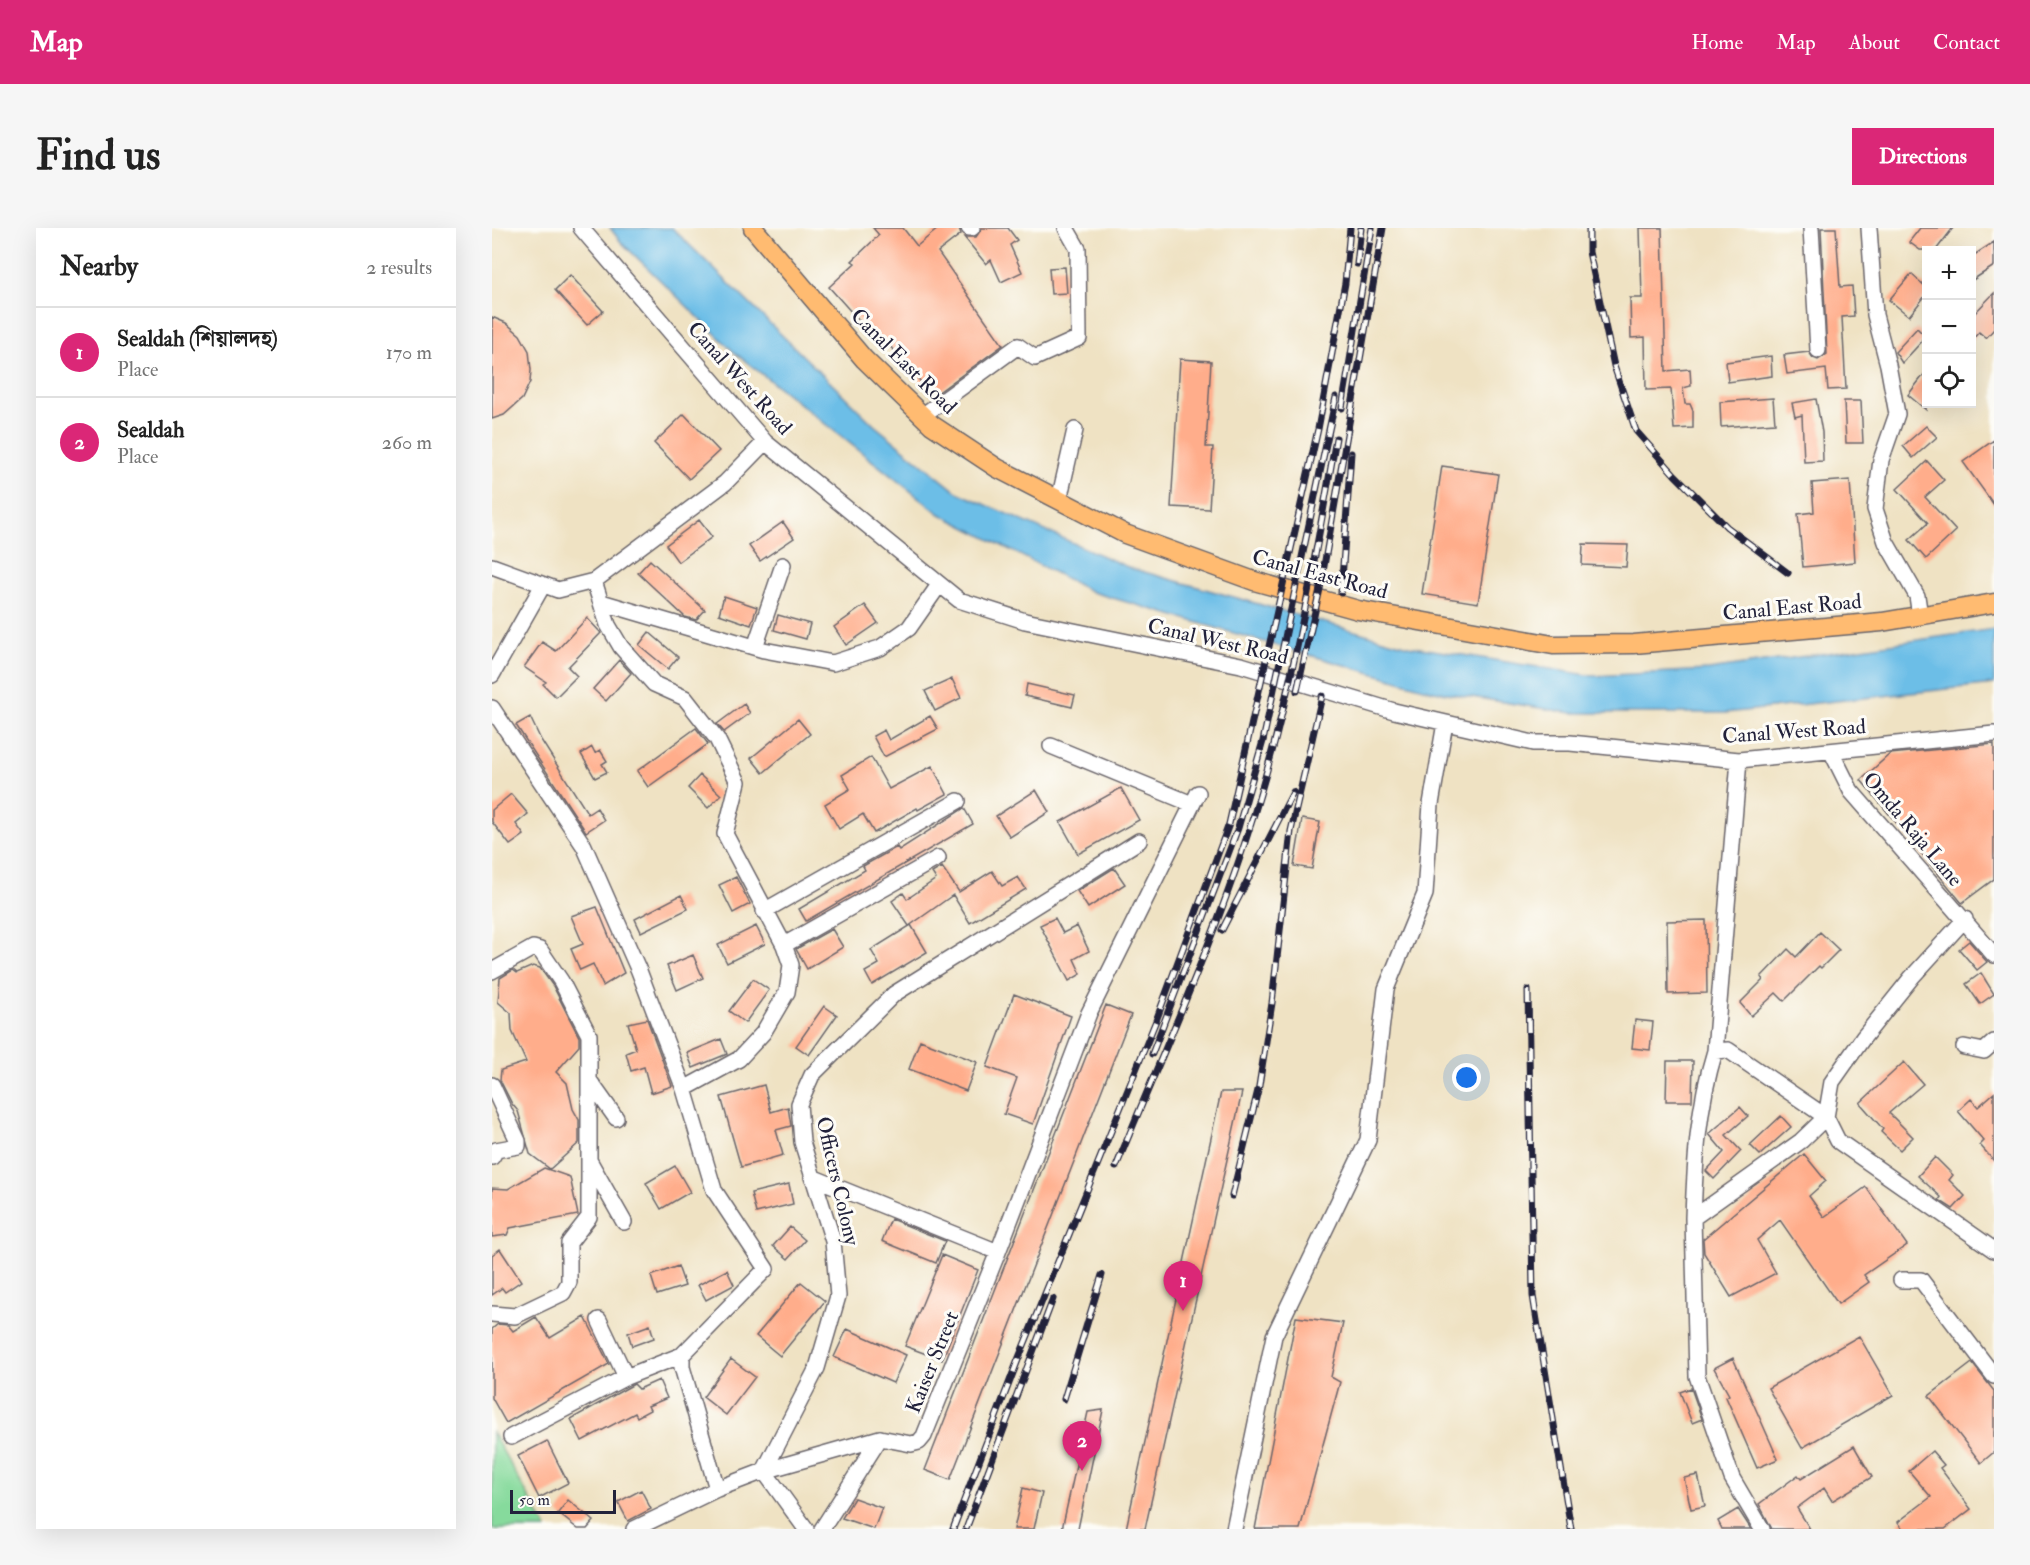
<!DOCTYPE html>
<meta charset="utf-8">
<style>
:root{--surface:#fff;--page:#f6f6f6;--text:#222;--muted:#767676;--line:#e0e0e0;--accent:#db2777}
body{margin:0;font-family:"IM FELL Double Pica","Noto Serif Bengali",serif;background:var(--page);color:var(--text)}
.controls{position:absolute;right:18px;top:18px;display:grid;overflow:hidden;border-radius:0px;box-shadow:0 6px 24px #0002}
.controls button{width:54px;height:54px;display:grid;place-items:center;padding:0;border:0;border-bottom:2px solid var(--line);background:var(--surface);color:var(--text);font:30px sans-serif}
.scale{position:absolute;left:18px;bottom:15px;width:106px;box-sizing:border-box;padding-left:6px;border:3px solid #22223b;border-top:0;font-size:16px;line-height:21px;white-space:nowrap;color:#22223b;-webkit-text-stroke:4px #fdfcf7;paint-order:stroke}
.you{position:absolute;left:975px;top:850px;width:21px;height:21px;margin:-15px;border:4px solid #fff;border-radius:50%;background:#1a73e8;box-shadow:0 0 0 9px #1a73e833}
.badge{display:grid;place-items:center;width:39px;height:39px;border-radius:50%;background:var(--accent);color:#fff;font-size:20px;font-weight:700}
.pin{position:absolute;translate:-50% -50px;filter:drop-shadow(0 2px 3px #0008)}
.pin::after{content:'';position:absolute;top:32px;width:21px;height:18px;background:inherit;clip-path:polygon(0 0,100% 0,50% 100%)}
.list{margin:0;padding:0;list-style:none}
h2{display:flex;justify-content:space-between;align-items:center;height:78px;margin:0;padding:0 24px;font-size:26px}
h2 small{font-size:20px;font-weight:400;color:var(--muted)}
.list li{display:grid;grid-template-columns:39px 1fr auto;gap:18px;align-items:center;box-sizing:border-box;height:90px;padding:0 24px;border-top:2px solid var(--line)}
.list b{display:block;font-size:22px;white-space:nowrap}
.list p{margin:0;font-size:20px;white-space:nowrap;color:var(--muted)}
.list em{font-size:20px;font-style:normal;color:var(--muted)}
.icon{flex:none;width:33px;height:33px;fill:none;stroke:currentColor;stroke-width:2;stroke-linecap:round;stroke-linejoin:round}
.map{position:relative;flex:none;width:1502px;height:1301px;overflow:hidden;border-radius:0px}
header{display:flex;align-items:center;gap:36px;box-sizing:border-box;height:84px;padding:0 30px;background:var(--accent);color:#fff}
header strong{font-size:28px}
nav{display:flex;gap:33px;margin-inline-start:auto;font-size:21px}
.intro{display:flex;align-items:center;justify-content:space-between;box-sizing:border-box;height:144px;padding:0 36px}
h1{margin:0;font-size:42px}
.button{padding:15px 27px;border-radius:0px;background:var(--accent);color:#fff;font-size:21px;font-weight:700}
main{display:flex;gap:36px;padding:0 36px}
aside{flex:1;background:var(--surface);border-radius:0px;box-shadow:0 6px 24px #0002}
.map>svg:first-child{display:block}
</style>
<header>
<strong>Map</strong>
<nav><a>Home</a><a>Map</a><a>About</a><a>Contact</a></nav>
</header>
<div class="intro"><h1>Find us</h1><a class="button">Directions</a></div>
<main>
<aside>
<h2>Nearby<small>2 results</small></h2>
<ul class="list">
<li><span class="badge">1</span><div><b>Sealdah (শিয়ালদহ)</b><p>Place</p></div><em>170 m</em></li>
<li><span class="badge">2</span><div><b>Sealdah</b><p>Place</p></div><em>260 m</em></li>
</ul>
</aside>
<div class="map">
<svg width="1502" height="1301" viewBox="0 0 1502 1301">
<rect width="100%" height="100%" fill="#fdfcf7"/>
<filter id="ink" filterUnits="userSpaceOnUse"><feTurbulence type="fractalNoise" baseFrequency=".0167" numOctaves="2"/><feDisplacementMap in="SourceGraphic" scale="12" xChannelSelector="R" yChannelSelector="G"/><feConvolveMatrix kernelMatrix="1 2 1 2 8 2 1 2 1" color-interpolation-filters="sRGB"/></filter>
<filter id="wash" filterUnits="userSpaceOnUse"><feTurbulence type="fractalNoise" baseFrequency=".008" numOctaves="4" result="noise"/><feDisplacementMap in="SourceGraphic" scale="24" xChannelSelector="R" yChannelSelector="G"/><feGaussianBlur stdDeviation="1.35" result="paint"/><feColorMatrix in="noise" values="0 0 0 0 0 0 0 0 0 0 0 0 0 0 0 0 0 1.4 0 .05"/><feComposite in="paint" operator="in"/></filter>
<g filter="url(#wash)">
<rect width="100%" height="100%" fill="#efe2c3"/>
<path fill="#86da9c" stroke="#547e6c" stroke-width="1.5" d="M0,1204L55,1301H0Z"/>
<path fill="#6cbee7" stroke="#477091" stroke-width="1.5" d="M118,0H180L382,197L465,264L638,340L916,418L1101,448L1217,442L1502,401V456L1233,485H1080L942,463L600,364L448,286L243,125L129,14Z"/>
<g id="blocks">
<path fill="#ffad8b" d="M381,0H411L425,18L447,0H467L469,6L446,24L511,117L441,168L391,110L386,114L337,59L363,35L360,33L387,7Z
M490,0H516L525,12L518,17L530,44L509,54L499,32L494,36L472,9H484Z
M1148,0H1170L1174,143L1198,141L1199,158L1191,160L1193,176H1198L1201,183V200L1182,201L1179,161L1154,162L1153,109L1139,110L1138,70H1150Z
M1329,0H1344L1348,59L1360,58L1362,88L1350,89L1354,161L1336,162L1334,141L1295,146L1292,127L1317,124L1321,130L1326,132L1335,126Z
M1428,0H1461L1444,22H1428L1417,14Z
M1502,14V38L1479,53V29Z
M573,39L575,65L559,66L557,40Z
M1419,46L1434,59V67L1417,88L1397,72Z
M78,47L111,83L95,97L63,62Z
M1502,65V101L1494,110L1487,104L1479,113V89Z
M0,89L14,95L28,107L37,123L39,142L38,154L30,171L12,187L0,191Z
M1425,100L1434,109L1410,135L1403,124Z
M1279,128L1280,148L1236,154L1234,134Z
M688,131L719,133L714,219H721L717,281L679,279Z
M1434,144V182L1416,167Z
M1281,170L1283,195L1229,199L1228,174Z
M1324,171L1330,204L1331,233L1312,234L1310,187L1303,189L1300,175Z
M1352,173H1369L1371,215H1354Z
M192,186L227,223L197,251L162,215Z
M1434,198L1445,209L1421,230L1411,218Z
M1502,212V277L1471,234Z
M1435,233L1452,252L1433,269L1464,303L1434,331L1417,312L1436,295L1405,261Z
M950,238L1006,246L986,375L930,366Z
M1358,252L1363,334L1311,339L1306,286L1322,284L1320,255Z
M207,292L220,309L186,334L174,317Z
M291,294L302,310L268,333L257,318Z
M1091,316L1136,317L1134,339L1090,337Z
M158,332L213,382L204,392L193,389L146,345Z
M232,368L265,379L259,397L227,386Z
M373,377L386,395L354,417L342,399Z
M286,387L318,396L314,411L282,402Z
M95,390L109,405L76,439L85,448L64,469L51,456L54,454L32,439L50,414L64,423Z
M157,404L186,429L176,441L147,417Z
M127,432L139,445L114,473L101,461Z
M460,451L469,470L443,483L433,463Z
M535,456L583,467L580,479L533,468Z
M252,476L258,485L232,504L225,496Z
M438,488L446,501L392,529L381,508L392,502L397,512Z
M38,489L49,512L96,586L105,580L112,592L94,604L24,497Z
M306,491L318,506L271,545L259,530Z
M204,500L216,516L156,559L145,543Z
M1502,516V651L1470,675L1369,552L1398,526Z
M100,519L103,525L108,522L115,533L110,536L115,544L103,550L89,526Z
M379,529L397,561L440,538L455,566L426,582L425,580L382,605L371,586L347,601L333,576L358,561L350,547Z
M208,547L229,567L216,580L196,560Z
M629,560L647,592L586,626L568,594Z
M544,562L557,584L518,609L504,588Z
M19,566L36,586L24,596L32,607L18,617L0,594V582Z
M472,580L481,596L314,693L307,681L373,642L371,638L405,619L407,622Z
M810,591L828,594L820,641L802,638Z
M450,639L467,664L500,643L510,658L526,649L534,661L478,695L461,667L417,698L400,673L411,665L415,671L444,651L440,645Z
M622,640L633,656L596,680L585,663Z
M244,649L258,676L241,685L227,657Z
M189,667L196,681L149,704L143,691Z
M105,679L132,745L111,758L101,736L88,742L79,721L91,716L79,688Z
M563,690L571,705L585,698L597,723L582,731L589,746L577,753L548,697Z
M1214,692L1215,765L1176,766L1175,693Z
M419,697L435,724L380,757L373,744L387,736L379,722Z
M264,698L273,716L235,735L226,717Z
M340,701L351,719L315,741L304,721Z
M1328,704L1347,722L1329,740L1327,738L1292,773L1284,765L1259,788L1248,775L1271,752L1269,749L1296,721L1304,729Z
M1477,713L1495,734L1485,742L1467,721Z
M201,727L211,750L185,762L175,738Z
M41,738L48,740L61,758L87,809V818L64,844L75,855L81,881L87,892V915L58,941L38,926L26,883L20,876L8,852L9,842L34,834L20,803L19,785L6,774L8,750L21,742L25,745Z
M1489,745L1502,766L1488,776L1474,756Z
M261,751L277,762L253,795L237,783Z
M522,766L579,788L541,896L512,886L525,850L495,839Z
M614,777L639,787L458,1252L433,1242Z
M332,778L345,787L317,827L304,818Z
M155,791L180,858L159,865L152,839L139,843L134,825L144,821L136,795Z
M1143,792L1161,794L1158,822L1140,820Z
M229,811L235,826L201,840L195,825Z
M428,812L485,834L474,863L417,841Z
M1175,833H1201L1200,873H1174Z
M1412,834L1431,856L1397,885L1421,909L1408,922L1389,904L1391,901L1368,875Z
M272,857L279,884L296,879L299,898L284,902L291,927L249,939L229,869Z
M729,864H750L653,1301H634Z
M1502,865V933L1488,917L1492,913L1466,883L1479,871L1486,879Z
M1248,879L1256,888L1234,907L1249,923L1222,951L1214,943L1232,924L1217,906Z
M1289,888L1299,899L1268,927L1258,917Z
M1312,926L1334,953L1317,968L1332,989L1374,959L1415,1017L1372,1047L1377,1054L1346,1076L1288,992L1265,1012L1284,1045L1239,1069L1212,1025L1211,1011Z
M1443,929L1461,947L1457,952L1473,968L1461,981L1447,972L1449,969L1426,948Z
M183,938L198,964L169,981L154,955Z
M52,940L78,949L86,987L18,1000L15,1007L0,1009V960L16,961Z
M297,956L301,976L264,985L259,965Z
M399,991L453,1013L444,1035L390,1013Z
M298,999L313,1012L296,1031L281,1018Z
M8,1021L29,1053L13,1064L10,1060L0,1067V1027Z
M450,1027L486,1042L450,1132L413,1118Z
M186,1038L193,1058L165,1067L159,1048Z
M235,1042L242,1057L214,1072L206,1057Z
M309,1054L333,1073L288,1128L264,1108Z
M44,1089L58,1110L93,1089L117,1136L14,1195L0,1170V1101L6,1096L16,1097L21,1103Z
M804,1089L851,1095L839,1149L848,1154L808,1301H763Z
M158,1097L162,1110L140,1118L136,1105Z
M355,1101L414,1127L401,1155L342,1129Z
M1367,1108L1401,1167L1310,1220L1276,1160Z
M1241,1130L1286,1231L1265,1240L1234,1169L1237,1167L1222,1140Z
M239,1131L263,1149L234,1187L211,1169Z
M1480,1135L1502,1163V1224L1489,1235L1437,1168Z
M167,1152L175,1170L156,1178L158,1182L145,1189L143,1185L90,1213L79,1191L142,1156L147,1161Z
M1199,1160L1210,1191L1200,1195L1188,1164Z
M611,1182L586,1301H570L596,1184Z
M55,1213L76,1255L47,1270L26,1228Z
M1362,1218L1380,1249L1340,1273L1332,1260L1305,1280L1318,1301H1280L1267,1276L1306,1247L1309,1251Z
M1440,1223L1452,1237L1448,1240L1479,1281L1453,1301H1411L1406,1294L1439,1269L1417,1243Z
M1206,1247L1213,1278L1199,1281L1192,1250Z
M531,1260L550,1265L542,1301H522Z
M149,1262L159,1281L136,1293L126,1274Z
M362,1270L390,1280L382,1301L350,1290Z
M76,1272L102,1293L95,1301H86L66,1285Z
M1246,1281L1259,1301H1230L1226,1293Z"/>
</g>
</g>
<g filter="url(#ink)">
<use href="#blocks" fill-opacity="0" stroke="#6a656b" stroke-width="1.5"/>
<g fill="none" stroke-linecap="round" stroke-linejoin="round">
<defs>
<path id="minor" d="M89,0L273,214L467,372L533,393L749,437L902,483L1041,515H1078L1247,532L1502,506
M477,0H480
M1319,0L1326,122
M1377,0L1383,87L1396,137L1405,186L1389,232L1383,281L1394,314L1425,368L1428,388
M430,188L526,118L543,130L587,110L586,21L574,0
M567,272L583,202
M0,338L66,362L102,353L233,255L273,214
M102,353L116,397L129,419L162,456L193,470L225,511L246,554L233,606L292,717L299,737L295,764L271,805L247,831L192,861L222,962L274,1041L190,1127V1139L225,1261
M109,374L272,422L341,435L388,420L417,400L447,357
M263,419L291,337
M0,447L51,357
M0,480L92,618L147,743L192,861
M559,518L700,576
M1339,523L1359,563L1502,727
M272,683L466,573
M292,717L446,630
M0,743L41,720L48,722L69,753L97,807V989L77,1015V1054L71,1065L23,1088L0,1086
M1472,819L1492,823L1502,814
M1223,823L1236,822L1334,889L1346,913L1502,1022
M97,852L124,890
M0,857L26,913V918L4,922L0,929
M98,934L132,994
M320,949L506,1024
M1201,990C1203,932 1206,878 1223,823L1247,532
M1409,1052H1429L1502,1148
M107,1092L134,1149
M19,1209L134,1149L190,1127
M142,1301L225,1261L272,1243L388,1210L419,1216L427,1214L432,1208L506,1024L597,785L706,565
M314,1301L272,1243L325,1140L346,1068L341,1013L310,914L307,876L320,847L402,766L647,613
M330,1301L388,1210
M742,1301L782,1108L876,912L894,761L933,666L939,576L953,495
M1270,1301L1240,1250L1205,1148L1201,990L1309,913L1334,889L1340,854L1371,810L1420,749L1473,691"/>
<path id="major" d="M261,0L372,131L440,197L505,240L633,306L762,353L866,382L1061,417L1142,416L1390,394L1502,375"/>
</defs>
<use href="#minor" stroke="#6a656b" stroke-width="18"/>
<use href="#major" stroke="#6a656b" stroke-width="21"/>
<use href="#minor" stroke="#fff" stroke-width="15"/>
<use href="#major" stroke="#ffbb71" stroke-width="18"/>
<defs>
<path id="rail" d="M1097,0V24L1122,138L1144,203L1183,247L1235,299L1296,345
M865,36L869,0
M850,180L880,0
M849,365L859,225
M805,463L828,361L891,0
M730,702L801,564
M1036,762L1041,1068L1079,1301
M660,826L746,600L771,513L844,169
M624,939C669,828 720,718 756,605C798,477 821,342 844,210
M740,968L767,858L780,775L799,603L830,468
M572,1171L610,1047
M461,1301L526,1132L665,790L737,596L826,201L853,55L858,0
M474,1301L561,1071"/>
</defs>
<use href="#rail" stroke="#22223b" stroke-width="7"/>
<use href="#rail" stroke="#fdfcf7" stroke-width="4.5" stroke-dasharray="14" stroke-linecap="butt"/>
</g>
</g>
<g text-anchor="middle" stroke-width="6" stroke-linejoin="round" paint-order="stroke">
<g font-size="21" fill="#22223b" stroke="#fdfcf7">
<text transform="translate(412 133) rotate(45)" y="7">Canal East Road</text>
<text transform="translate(248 150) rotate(48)" y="7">Canal West Road</text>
<text transform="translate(828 346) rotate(15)" y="7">Canal East Road</text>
<text transform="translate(1300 379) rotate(-5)" y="7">Canal East Road</text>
<text transform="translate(726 413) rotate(13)" y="7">Canal West Road</text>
<text transform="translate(1302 503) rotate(-4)" y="7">Canal West Road</text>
<text transform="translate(1421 601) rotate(50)" y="7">Omda Raja Lane</text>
<text transform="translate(346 953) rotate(77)" y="7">Officers Colony</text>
<text transform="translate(440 1134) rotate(-68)" y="7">Kaiser Street</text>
</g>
</g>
</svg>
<div class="controls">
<button>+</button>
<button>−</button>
<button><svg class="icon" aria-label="locate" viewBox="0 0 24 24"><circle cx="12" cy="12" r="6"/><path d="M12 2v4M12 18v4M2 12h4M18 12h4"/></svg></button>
</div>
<div class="scale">50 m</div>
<div class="you"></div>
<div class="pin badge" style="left:691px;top:1083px">1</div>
<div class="pin badge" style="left:590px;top:1243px">2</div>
</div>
</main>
